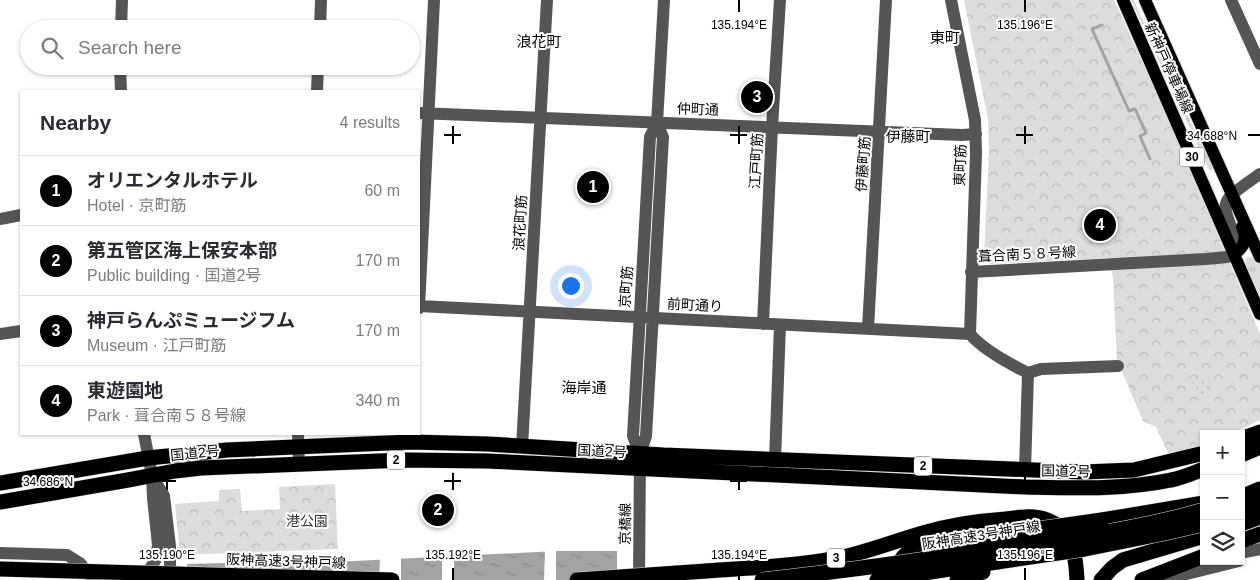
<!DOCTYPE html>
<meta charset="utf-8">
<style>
:root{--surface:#fff;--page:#f7f7f7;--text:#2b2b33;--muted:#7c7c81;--line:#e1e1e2;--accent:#000}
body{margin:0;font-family:Arial,"Noto Sans JP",sans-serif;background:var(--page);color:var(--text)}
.controls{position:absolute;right:15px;bottom:15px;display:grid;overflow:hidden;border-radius:0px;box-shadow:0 1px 4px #0004}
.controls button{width:45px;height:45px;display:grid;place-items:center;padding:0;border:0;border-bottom:1px solid var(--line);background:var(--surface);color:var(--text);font:25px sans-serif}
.you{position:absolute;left:570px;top:285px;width:18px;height:18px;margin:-12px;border:4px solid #fff;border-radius:50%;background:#1a73e8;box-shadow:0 0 0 8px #1a73e833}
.badge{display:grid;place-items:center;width:32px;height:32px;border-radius:50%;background:var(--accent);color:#fff;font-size:16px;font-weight:700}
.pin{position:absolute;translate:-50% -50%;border:2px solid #fff;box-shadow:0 1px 5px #0006}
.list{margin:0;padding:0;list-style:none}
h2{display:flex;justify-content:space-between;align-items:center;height:65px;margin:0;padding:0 20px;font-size:21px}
h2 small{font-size:16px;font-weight:400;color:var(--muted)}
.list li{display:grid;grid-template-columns:32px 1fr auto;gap:15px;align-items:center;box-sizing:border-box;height:70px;padding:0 20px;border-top:1px solid var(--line)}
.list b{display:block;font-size:19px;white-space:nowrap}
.list p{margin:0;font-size:16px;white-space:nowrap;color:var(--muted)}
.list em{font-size:16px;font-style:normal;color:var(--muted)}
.icon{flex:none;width:28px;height:28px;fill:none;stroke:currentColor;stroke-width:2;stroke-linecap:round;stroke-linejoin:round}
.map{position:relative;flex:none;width:1260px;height:580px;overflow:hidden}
.search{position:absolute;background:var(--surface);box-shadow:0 1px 4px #0004;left:20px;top:20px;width:400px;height:55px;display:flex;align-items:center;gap:12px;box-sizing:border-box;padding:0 18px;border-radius:28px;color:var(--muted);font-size:19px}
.panel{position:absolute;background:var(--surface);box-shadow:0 1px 4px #0004;left:20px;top:90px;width:400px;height:345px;border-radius:0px}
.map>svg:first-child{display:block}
</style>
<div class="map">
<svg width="1260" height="580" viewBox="0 0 1260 580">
<defs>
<pattern id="grass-tufts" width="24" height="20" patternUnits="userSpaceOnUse" patternTransform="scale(1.25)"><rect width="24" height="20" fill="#dcdcdc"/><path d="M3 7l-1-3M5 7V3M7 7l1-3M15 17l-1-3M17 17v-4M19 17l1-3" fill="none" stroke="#bbb"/></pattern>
<pattern id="park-crowns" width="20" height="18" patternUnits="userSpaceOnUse" patternTransform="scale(1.25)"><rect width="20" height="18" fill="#dcdcdc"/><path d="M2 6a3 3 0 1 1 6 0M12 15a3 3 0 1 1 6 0" fill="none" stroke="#bbb"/></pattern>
<pattern id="garden-dots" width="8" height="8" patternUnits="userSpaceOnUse" patternTransform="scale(1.25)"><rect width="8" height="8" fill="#dcdcdc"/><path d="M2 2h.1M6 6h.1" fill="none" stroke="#bbb" stroke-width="1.8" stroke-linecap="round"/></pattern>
<pattern id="water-ripples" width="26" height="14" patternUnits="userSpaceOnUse" patternTransform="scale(1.25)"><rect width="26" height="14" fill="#a3a3a3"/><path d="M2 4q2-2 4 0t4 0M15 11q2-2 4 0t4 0" fill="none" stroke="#8b8b8b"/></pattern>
</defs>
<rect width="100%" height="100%" fill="#fff"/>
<path fill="url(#grass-tufts)" d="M1131,0H1134L1156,50L1213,168L1212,171L1209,170Z
M1253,257L1258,259L1260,264V298L1245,263L1247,258Z"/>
<path fill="url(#park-crowns)" d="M964,0H1114L1160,100L1260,334V420L1231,434H1204V444L1169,455L1156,427L1143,421L1117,360L1113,278L1109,258L988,264L984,257L989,150L988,119Z
M335,484L338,549L180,555L175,504L219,501V490L240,489L242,511L280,509L279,487Z"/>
<path fill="url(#garden-dots)" d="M1192 386a8 8 0 1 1 16 0a8 8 0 1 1-16 0Z"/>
<path fill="url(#water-ripples)" d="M556,551H617V580H188L187,564L225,563L236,567Z"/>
<path fill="#fff" d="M545,551H556V580H544Z
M442,556H454V580H442Z
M401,558V580H379L380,559Z"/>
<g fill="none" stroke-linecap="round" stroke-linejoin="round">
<path stroke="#a3a3a3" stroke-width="3" d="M1102,25L1092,29L1129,111L1135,109L1146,133L1140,136L1150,159"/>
<defs>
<path id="major" d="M1123,0L1260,314
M1145,0L1260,257
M1234,254C1245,247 1247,238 1242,227"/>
<path id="highway" d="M1241,439L1260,432
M1241,455L1260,447
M0,483L148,458L227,450L411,442L488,444L663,455L1083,472L1134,470L1204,453
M1241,497L1260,489
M0,502L128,480L175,471L201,468L405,460L487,461L1025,487C1074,488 1123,490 1171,480C1182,478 1193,473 1204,469
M1241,511L1260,504
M1102,520L1204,503
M1241,524L1260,517
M1241,541L1260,534
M706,571C751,568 795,566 839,558C868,552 895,541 923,533C950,525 978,521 1006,519C1019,517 1034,515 1047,520C1073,530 1076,556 1077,580
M898,571C899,559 905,553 916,548L961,540
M1101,580L1112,568L1123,560L1204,536
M1142,580L1204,556"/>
</defs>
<use href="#major" stroke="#dbdbdb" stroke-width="14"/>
<use href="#highway" stroke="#dbdbdb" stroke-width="16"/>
<path stroke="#555" stroke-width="12" d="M951,0L975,120L976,153L970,334
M1231,0L1260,64
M121,29L122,0
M320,29L321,0
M120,66L121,91
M317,91L318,66
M419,113L962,135L976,134
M0,219L21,215
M1232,250C1241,231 1217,212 1229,198C1237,189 1250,181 1260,174
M971,272L1206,259L1227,257L1234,254
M419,306L970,334
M419,308L434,0
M763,324L772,127L780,0
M868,329L886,0
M0,334L21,331
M970,334C983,350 1010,364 1028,373L1025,470
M1028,373L1041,369L1118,366
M298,434L299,464
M522,447L547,0
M640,454L646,436L663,137L657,123L664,0
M775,460L780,325
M153,478L164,496L170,546V567L165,580
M0,553L67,555L80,563L94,580
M1241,553L1260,549
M143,579L155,561L158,545L153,498L152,475L144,434
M639,580L640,454L633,436L650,137L657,123
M1162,580L1239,561"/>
<use href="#major" stroke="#000" stroke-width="12"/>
<use href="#highway" stroke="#000" stroke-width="15"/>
<defs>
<path id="highway-bridge" d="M961,540L1102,520
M0,569L392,580
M577,580L706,571
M762,580C846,571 930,559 1014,546C1077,537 1142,528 1204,510
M877,580L1085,549L1165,533L1204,524
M957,580L983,572"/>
</defs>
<use href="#highway-bridge" stroke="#dbdbdb" stroke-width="16" stroke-linecap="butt"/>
<use href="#highway-bridge" stroke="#000" stroke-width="15"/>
</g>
<path fill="none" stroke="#000" stroke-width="2" d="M739,0V12M1025,0V12M453,126V144M739,126V144M1025,126V144M444,135H461M730,135H747M1016,135H1033M1248,135H1260M167,473V490M453,473V490M739,473V490M1025,473V490M0,481H12M158,481H176M444,481H461M730,481H747M1016,481H1033M167,568V580M453,568V580M739,568V580M1025,568V580"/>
<g text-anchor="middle" stroke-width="4" stroke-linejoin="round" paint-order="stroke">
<g fill="#fff" stroke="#4c4c4c" stroke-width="1">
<rect x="1179.5" y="147.5" width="25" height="19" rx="4"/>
<rect x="387" y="450.5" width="18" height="19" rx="4"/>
<rect x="914" y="456.5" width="18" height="19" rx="4"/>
<rect x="827" y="548.5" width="18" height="19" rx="4"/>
</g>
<g font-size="12" font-weight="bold" fill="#000">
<text x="1192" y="161">30</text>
<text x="396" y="464">2</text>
<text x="923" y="470">2</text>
<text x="836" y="562">3</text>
</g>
<g font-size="14" fill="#000" stroke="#fff">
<text transform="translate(1169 68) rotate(66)" y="5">新神戸停車場線</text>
<text transform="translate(698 109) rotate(2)" y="5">仲町通</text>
<text transform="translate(756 161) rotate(-87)" y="5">江戸町筋</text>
<text transform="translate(863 164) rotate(-86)" y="5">伊藤町筋</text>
<text transform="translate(960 165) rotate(-88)" y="5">東町筋</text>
<text transform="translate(520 223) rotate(-87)" y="5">浪花町筋</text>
<text transform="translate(1027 254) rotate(-3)" y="5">葺合南５８号線</text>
<text transform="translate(626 287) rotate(-86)" y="5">京町筋</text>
<text transform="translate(695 305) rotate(3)" y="5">前町通り</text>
<text transform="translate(602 451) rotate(3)" y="5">国道2号</text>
<text transform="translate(195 453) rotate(-6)" y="5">国道2号</text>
<text transform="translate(1066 471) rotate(1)" y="5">国道2号</text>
<text transform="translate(625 524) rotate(-89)" y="5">京橋線</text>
<text transform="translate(981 535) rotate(-9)" y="5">阪神高速3号神戸線</text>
<text transform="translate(286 561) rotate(2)" y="5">阪神高速3号神戸線</text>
</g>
<g font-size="14" fill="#333" stroke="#fff">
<text x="307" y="526">港公園</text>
</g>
<g font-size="15" fill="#000" stroke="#fff">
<text x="945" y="43">東町</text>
<text x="539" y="47">浪花町</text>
<text x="908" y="142">伊藤町</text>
<text x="584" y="393">海岸通</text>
</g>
</g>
<g font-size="12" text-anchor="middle" fill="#000" stroke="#fff" stroke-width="4" stroke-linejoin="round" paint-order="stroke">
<text x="739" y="29">135.194°E</text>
<text x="1025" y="29">135.196°E</text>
<text x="1212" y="140">34.688°N</text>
<text x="48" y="486">34.686°N</text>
<text x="167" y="559">135.190°E</text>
<text x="453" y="559">135.192°E</text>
<text x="739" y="559">135.194°E</text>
<text x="1025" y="559">135.196°E</text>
</g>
</svg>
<div class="controls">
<button>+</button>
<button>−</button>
<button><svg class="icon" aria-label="layers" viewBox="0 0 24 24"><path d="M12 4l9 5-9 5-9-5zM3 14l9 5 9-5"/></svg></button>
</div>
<div class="you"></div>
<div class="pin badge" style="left:593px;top:187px">1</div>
<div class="pin badge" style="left:438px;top:510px">2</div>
<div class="pin badge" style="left:757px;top:97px">3</div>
<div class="pin badge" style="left:1100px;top:225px">4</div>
<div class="search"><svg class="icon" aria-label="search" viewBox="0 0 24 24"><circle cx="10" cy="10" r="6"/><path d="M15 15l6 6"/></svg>Search here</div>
<section class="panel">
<h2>Nearby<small>4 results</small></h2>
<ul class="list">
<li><span class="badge">1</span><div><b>オリエンタルホテル</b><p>Hotel · 京町筋</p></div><em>60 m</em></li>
<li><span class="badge">2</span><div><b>第五管区海上保安本部</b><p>Public building · 国道2号</p></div><em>170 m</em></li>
<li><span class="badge">3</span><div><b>神戸らんぷミュージフム</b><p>Museum · 江戸町筋</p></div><em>170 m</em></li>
<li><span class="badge">4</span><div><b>東遊園地</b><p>Park · 葺合南５８号線</p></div><em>340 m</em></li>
</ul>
</section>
</div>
